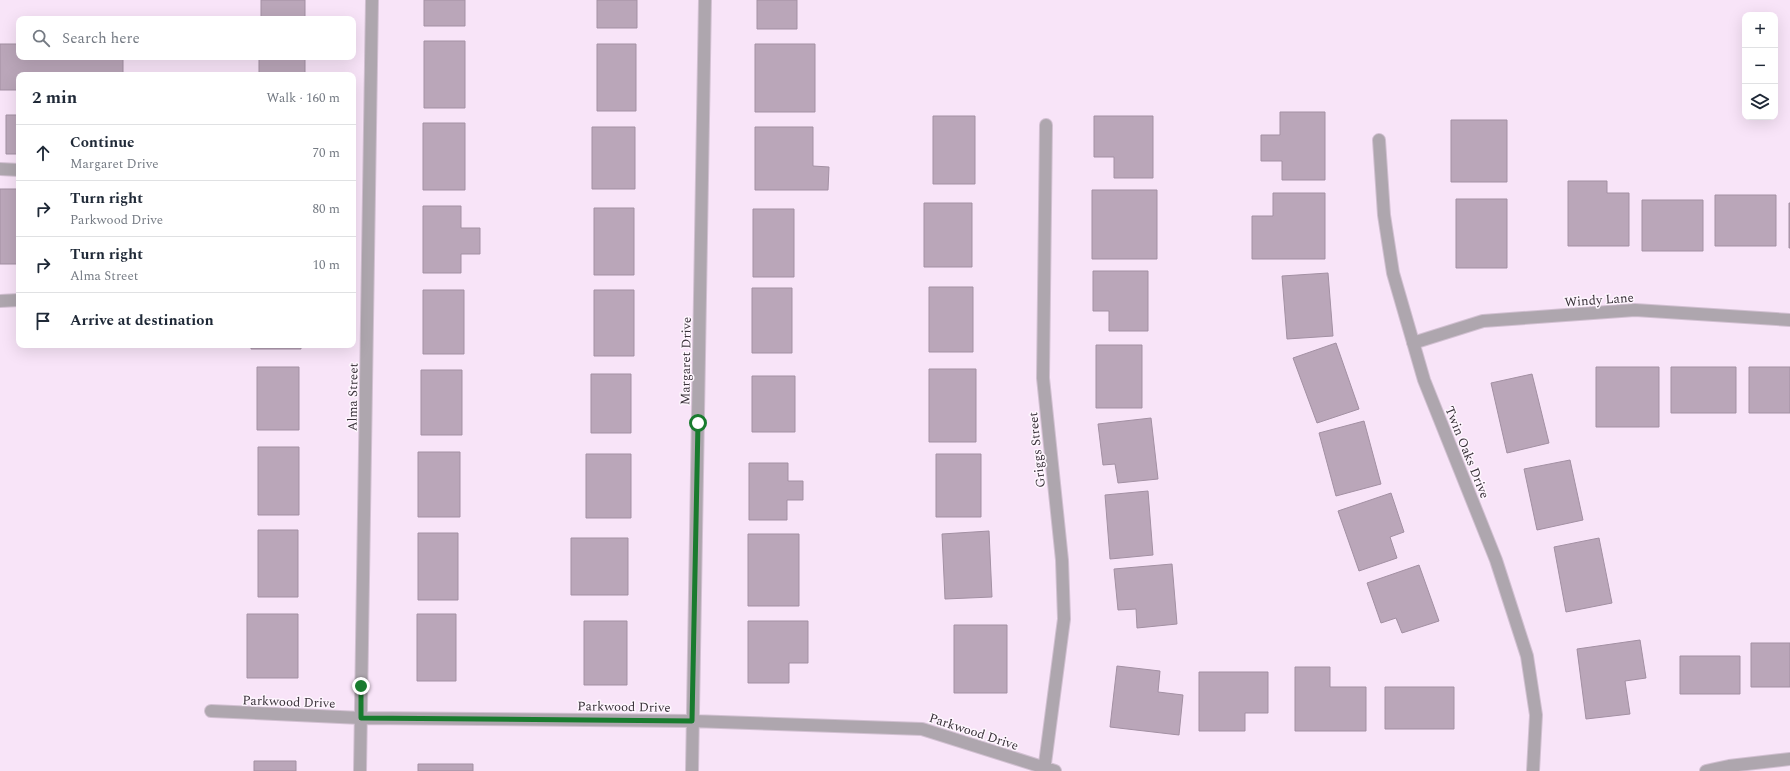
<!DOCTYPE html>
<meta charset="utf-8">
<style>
:root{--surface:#fff;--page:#f2f2f3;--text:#1f2937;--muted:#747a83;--line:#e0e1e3}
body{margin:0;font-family:Spectral,serif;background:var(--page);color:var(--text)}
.controls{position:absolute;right:12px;top:12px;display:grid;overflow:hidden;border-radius:8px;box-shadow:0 4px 16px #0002}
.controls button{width:36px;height:36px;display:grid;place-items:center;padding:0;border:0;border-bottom:1px solid var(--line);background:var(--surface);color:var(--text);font:20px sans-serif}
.stop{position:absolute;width:12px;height:12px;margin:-9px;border:3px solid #187b2e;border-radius:50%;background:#fff}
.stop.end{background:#187b2e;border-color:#fff;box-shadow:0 1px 4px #0008}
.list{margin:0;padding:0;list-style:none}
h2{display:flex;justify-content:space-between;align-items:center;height:52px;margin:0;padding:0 16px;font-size:17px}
h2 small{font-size:13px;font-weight:400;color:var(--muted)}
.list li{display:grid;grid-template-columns:26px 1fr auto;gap:12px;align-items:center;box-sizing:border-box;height:56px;padding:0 16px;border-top:1px solid var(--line)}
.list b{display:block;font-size:15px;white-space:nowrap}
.list p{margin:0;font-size:13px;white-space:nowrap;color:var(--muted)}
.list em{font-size:13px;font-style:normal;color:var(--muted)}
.icon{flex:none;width:22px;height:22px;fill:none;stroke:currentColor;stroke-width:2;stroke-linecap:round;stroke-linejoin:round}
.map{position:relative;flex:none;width:1790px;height:771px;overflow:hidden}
.search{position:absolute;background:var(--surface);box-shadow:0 4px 16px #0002;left:16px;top:16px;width:340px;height:44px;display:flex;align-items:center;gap:10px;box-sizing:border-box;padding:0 14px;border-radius:8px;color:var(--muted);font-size:15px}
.panel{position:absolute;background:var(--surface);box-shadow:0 4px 16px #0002;left:16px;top:72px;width:340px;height:276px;border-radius:8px}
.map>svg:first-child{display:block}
</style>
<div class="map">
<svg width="1790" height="771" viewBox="0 0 1790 771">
<rect width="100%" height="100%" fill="#f8e4f8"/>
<path fill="#baa6b9" stroke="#a390a3" d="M261,0H305V17H261Z
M424,0H465V26H424Z
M597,0H637V28H597Z
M757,0H797V29H757Z
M424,41H465V108H424Z
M0,44H19V57H123V75H19V90H0Z
M597,44H636V111H597Z
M755,44H815V112H755Z
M259,57H305V75H259Z
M1280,112H1325V180H1282V161H1261V135H1280Z
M6,115H19V154H6Z
M933,116H975V184H933Z
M1094,116H1153V178H1114V157H1094Z
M1451,120H1507V182H1451Z
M423,123H465V190H423Z
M592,127H635V189H592Z
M755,127H813V166L829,167L828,190H755Z
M1568,181H1607V193H1629V246H1568Z
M0,189H19V264H0Z
M1092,190H1157V259H1092Z
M1273,193H1325V259H1252V216H1273Z
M1715,195H1776V246H1715Z
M1456,199H1507V268H1456Z
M1642,200H1703V251H1642Z
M924,203H972V267H924Z
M1789,203H1790V248H1789Z
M423,206H461V228H480V254H461V273H423Z
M594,208H634V275H594Z
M753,209H794V277H753Z
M1093,271H1148V331H1109V311H1093Z
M1328,273L1333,336L1287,339L1282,276Z
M929,287H973V352H929Z
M752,288H792V353H752Z
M423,290H464V354H423Z
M594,290H634V356H594Z
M1336,343L1359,409L1317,423L1293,358Z
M251,345H301V349H251Z
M1096,345H1142V408H1096Z
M257,367H299V430H257Z
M1596,367H1659V427H1596Z
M1671,367H1736V413H1671Z
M1749,367H1790V413H1749Z
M929,369H976V442H929Z
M421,370H462V435H421Z
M591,374H631V433H591Z
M1532,374L1549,443L1507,453L1491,383Z
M752,376H795V432H752Z
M1151,418L1158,479L1118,483L1115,464L1103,465L1098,424Z
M1364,421L1381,484L1336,496L1319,433Z
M258,447H299V515H258Z
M418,452H460V517H418Z
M586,454H631V518H586Z
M936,454H981V517H936Z
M1570,460L1583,520L1537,530L1524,469Z
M749,463H788V481H803V500H787V520H749Z
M1148,491L1153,555L1110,559L1105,495Z
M1391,493L1404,532L1390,537L1397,558L1359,571L1338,511Z
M258,530H298V597H258Z
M989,531L992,597L945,599L942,534Z
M418,533H458V600H418Z
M748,534H799V606H748Z
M571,538H628V595H571Z
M1599,538L1612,603L1566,612L1554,547Z
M1172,564L1177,624L1137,628L1136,609L1118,610L1114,569Z
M1419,565L1439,621L1402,633L1396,618L1381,623L1367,583Z
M247,614H298V678H247Z
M417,614H456V681H417Z
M584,621H627V685H584Z
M748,621H808V663H789V683H748Z
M954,625H1007V693H954Z
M1640,640L1646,678L1625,681L1630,714L1586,719L1577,649Z
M1751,643H1790V687H1751Z
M1680,656H1740V694H1680Z
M1117,666L1160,671L1158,692L1183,695L1179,735L1110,727Z
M1295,667H1330V687H1366V731H1295Z
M1199,672H1268V713H1245V731H1199Z
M1385,687H1454V729H1385Z
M254,761H296V771H254Z
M418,764H473V771H418Z"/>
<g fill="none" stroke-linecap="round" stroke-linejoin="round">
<defs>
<path id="minor" d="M1379,140L1384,215L1393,273L1424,380L1496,560L1527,656L1536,715L1533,771
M0,169L19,170
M0,301L19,300
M1413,343L1483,321L1635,310L1790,320
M211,711L361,718L692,721L922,729L1055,771
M360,771L372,0
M692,771L705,0
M1044,771L1064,619L1062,560L1043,378L1046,125
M1706,771L1729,766L1790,759"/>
</defs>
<use href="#minor" stroke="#d2c0d2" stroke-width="14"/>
<use href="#minor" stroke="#aea6ae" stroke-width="12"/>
</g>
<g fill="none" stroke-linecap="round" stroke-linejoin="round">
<path stroke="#187b2e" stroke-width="5" d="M361,686V718L692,721L698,423"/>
</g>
<g text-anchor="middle" stroke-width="3" stroke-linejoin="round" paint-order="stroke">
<g font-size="13" fill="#383038" stroke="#fef6fe">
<text transform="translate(1599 299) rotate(-4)" y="5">Windy Lane</text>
<text transform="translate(685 361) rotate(-89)" y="5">Margaret Drive</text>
<text transform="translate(352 397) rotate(-89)" y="5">Alma Street</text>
<text transform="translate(1036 450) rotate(-96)" y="5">Griggs Street</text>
<text transform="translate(1468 452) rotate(68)" y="5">Twin Oaks Drive</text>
<text transform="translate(289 701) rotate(2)" y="5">Parkwood Drive</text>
<text transform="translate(624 706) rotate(1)" y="5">Parkwood Drive</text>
<text transform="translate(974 731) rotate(18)" y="5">Parkwood Drive</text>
</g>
</g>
</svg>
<div class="controls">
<button>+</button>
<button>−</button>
<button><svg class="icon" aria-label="layers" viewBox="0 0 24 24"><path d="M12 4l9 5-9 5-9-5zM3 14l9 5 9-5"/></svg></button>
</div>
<div class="stop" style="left:698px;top:423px"></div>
<div class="stop end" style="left:361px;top:686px"></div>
<div class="search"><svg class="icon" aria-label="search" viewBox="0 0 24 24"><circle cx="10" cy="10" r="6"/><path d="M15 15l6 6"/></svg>Search here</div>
<section class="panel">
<h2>2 min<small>Walk · 160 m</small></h2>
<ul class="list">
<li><svg class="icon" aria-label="ahead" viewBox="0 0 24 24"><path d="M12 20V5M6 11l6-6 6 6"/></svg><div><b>Continue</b><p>Margaret Drive</p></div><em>70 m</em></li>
<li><svg class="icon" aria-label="right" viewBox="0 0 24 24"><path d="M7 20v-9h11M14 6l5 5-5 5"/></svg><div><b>Turn right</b><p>Parkwood Drive</p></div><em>80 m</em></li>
<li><svg class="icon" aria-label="right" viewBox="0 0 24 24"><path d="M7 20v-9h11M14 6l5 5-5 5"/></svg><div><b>Turn right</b><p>Alma Street</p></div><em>10 m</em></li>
<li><svg class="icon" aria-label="arrive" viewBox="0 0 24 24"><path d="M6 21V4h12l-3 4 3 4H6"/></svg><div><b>Arrive at destination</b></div></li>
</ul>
</section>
</div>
